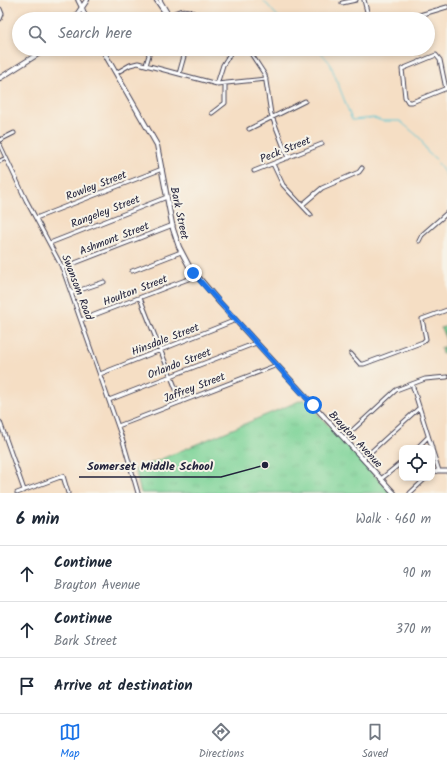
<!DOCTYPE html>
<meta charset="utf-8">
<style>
:root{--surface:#fff;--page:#f6f6f7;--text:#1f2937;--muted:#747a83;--line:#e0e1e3;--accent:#1a73e8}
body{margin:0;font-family:Kalam,sans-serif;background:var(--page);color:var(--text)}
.controls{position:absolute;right:12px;bottom:12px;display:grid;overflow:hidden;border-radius:8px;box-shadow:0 2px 6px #0003}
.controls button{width:36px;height:36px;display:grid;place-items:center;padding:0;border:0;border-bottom:1px solid var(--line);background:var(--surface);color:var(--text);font:20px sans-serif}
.stop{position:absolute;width:12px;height:12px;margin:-9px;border:3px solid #1a73e8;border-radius:50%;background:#fff}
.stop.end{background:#1a73e8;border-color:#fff;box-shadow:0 1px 4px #0008}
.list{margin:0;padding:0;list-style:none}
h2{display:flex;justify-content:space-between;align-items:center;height:52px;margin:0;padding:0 16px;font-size:17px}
h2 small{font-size:13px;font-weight:400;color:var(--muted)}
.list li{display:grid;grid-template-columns:26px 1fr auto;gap:12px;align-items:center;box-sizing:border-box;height:56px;padding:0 16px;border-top:1px solid var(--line)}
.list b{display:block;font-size:15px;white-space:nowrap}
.list p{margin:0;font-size:13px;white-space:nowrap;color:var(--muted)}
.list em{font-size:13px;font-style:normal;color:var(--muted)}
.icon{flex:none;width:22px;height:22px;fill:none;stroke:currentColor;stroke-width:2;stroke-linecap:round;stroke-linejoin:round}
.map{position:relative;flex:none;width:447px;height:493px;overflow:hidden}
.search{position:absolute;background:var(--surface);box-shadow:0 2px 6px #0003;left:12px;right:12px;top:12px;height:44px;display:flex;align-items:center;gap:10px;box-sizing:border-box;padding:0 14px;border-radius:22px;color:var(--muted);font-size:15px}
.sheet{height:220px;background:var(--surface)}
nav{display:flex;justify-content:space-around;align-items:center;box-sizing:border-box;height:56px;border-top:1px solid var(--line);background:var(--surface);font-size:11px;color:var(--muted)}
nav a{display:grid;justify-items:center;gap:2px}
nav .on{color:var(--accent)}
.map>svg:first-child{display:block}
</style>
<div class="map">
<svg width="447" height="493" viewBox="0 0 447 493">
<defs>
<pattern id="cemetery-stones" width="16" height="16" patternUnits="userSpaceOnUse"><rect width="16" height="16" fill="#7cd397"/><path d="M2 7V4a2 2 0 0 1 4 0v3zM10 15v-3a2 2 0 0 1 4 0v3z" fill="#6bb583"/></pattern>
<pattern id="park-tufts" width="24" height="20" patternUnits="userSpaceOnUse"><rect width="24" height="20" fill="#7cd397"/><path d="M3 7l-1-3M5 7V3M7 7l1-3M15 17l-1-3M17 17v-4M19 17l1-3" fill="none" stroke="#6bb583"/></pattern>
</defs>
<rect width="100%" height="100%" fill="#f7f3e8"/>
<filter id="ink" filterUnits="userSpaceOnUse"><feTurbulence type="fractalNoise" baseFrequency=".025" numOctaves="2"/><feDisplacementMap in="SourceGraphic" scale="8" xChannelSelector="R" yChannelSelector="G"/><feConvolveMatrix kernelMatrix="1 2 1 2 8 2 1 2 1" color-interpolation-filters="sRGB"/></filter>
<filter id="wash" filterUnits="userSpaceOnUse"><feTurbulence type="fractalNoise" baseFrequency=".012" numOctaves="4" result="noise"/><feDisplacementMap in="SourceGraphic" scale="16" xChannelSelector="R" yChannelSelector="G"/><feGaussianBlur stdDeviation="0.9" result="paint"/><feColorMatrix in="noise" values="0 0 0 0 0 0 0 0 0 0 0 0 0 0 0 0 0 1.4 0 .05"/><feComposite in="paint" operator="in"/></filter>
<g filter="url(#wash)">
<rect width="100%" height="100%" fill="#f5dec4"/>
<path fill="url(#cemetery-stones)" stroke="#4f7a69" d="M447,326V356L446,353L442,354L441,348L446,346V340L441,328Z"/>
<path fill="url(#park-tufts)" stroke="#4f7a69" d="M304,399L391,493H141L135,470Z"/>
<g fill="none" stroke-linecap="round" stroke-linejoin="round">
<path stroke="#5bc6d6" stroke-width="1" d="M263,0L280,19
M318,49L330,63L352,120L374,118L382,121H400L420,138L428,153L436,159
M438,163L447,177"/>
</g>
</g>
<g filter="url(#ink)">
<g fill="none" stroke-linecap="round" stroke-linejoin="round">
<defs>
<path id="minor" d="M156,0L167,16
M160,0L167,12V16
M364,0L369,19
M342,3L356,0
M0,9L2,14L0,19
M163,19C181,8 186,7 204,19
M406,19L447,7
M248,49L265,75L271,114L288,158
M146,65L149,55L147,49
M116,73L130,65L138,63L217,84L266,79
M179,74L186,49
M217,84L223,65L233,49
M446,89L440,60L436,55L402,69L405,97L408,102H412L447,88
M212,113L225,103V84
M249,129L305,101
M0,140L14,133
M0,145L26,200L62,267L123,441L138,493
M0,161L6,158
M273,164L283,185L311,215
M254,171L322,144
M302,205L322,188L359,172L362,168
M36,218L162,169
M419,241L422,235L447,213
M50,243L167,197
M62,268L173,225
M132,271L181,252
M71,293L104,282
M140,298L181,402
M81,320L196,276
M351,354L360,364H364L423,342L426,339L422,319L447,310
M100,374L236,320
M412,384L432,448
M109,400L256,343
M0,422L24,490
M118,426L277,365
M344,438L396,390L425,379L447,377
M417,448L428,437
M432,449L439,471
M363,459L419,408
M432,473L437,471H447
M381,479L402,462
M17,493L63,476L68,493
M410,493L426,478"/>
<path id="tertiary" d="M78,0L82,8"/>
<path id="secondary" d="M82,8L86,19
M74,19L87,0
M102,49L157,145L173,229L179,247L189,266L220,303L394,493
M0,78L46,49"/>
</defs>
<use href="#minor" stroke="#423e50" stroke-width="5"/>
<use href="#tertiary" stroke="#423e50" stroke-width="5.5"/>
<use href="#secondary" stroke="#423e50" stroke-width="6"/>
<use href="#minor" stroke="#fff" stroke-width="3"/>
<use href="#tertiary" stroke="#fff" stroke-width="3.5"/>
<use href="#secondary" stroke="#fff" stroke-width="4"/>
</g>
</g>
<g fill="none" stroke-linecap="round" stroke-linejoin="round" filter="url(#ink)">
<path stroke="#1a73e8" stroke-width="5" d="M193,273L313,405"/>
</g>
<g text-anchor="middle" stroke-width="4" stroke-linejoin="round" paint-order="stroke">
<g font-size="11" fill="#22223b" stroke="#f7f3e8">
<text transform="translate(285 149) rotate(-22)" y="4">Peck Street</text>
<text transform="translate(96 185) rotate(-21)" y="4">Rowley Street</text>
<text transform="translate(105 211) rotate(-21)" y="4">Rangeley Street</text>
<text transform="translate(180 213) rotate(78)" y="4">Bark Street</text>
<text transform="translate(114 238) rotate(-21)" y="4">Ashmont Street</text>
<text transform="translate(78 287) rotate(69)" y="4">Swansom Road</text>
<text transform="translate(135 290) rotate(-21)" y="4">Houlton Street</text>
<text transform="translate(165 339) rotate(-21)" y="4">Hinsdale Street</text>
<text transform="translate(179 363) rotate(-21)" y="4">Orlando Street</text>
<text transform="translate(194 387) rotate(-21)" y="4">Jaffrey Street</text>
<text transform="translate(356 439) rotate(47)" y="4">Brayton Avenue</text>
</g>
</g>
<path fill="none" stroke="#22223b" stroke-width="1.5" d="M265 465L221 477H79"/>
<circle fill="#22223b" stroke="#f7f3e8" stroke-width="1.5" cx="265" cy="465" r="4"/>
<g font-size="12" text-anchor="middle" font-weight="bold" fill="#22223b" stroke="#f7f3e8" stroke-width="4" stroke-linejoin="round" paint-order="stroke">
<text x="150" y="470">Somerset Middle School</text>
</g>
</svg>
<div class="controls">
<button><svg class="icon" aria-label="locate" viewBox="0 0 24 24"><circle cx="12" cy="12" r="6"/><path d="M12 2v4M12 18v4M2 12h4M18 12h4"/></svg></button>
</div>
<div class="stop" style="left:313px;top:405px"></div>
<div class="stop end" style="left:193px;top:273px"></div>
<div class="search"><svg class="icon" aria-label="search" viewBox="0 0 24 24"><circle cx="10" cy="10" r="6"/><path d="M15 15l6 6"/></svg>Search here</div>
</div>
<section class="sheet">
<h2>6 min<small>Walk · 460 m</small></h2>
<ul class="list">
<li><svg class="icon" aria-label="ahead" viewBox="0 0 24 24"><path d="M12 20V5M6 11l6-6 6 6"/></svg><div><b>Continue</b><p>Brayton Avenue</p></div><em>90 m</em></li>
<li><svg class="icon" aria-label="ahead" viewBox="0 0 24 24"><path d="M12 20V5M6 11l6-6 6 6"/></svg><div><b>Continue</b><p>Bark Street</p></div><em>370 m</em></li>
<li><svg class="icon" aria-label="arrive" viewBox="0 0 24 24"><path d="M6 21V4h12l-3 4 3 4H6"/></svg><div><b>Arrive at destination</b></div></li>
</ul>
</section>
<nav>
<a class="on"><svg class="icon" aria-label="map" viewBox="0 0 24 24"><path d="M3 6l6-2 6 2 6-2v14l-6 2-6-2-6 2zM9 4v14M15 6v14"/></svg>Map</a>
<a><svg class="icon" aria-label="directions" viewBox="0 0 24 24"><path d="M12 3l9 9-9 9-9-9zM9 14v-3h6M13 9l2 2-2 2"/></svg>Directions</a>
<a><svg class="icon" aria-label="saved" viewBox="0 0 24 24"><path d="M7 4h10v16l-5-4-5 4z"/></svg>Saved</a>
</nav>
